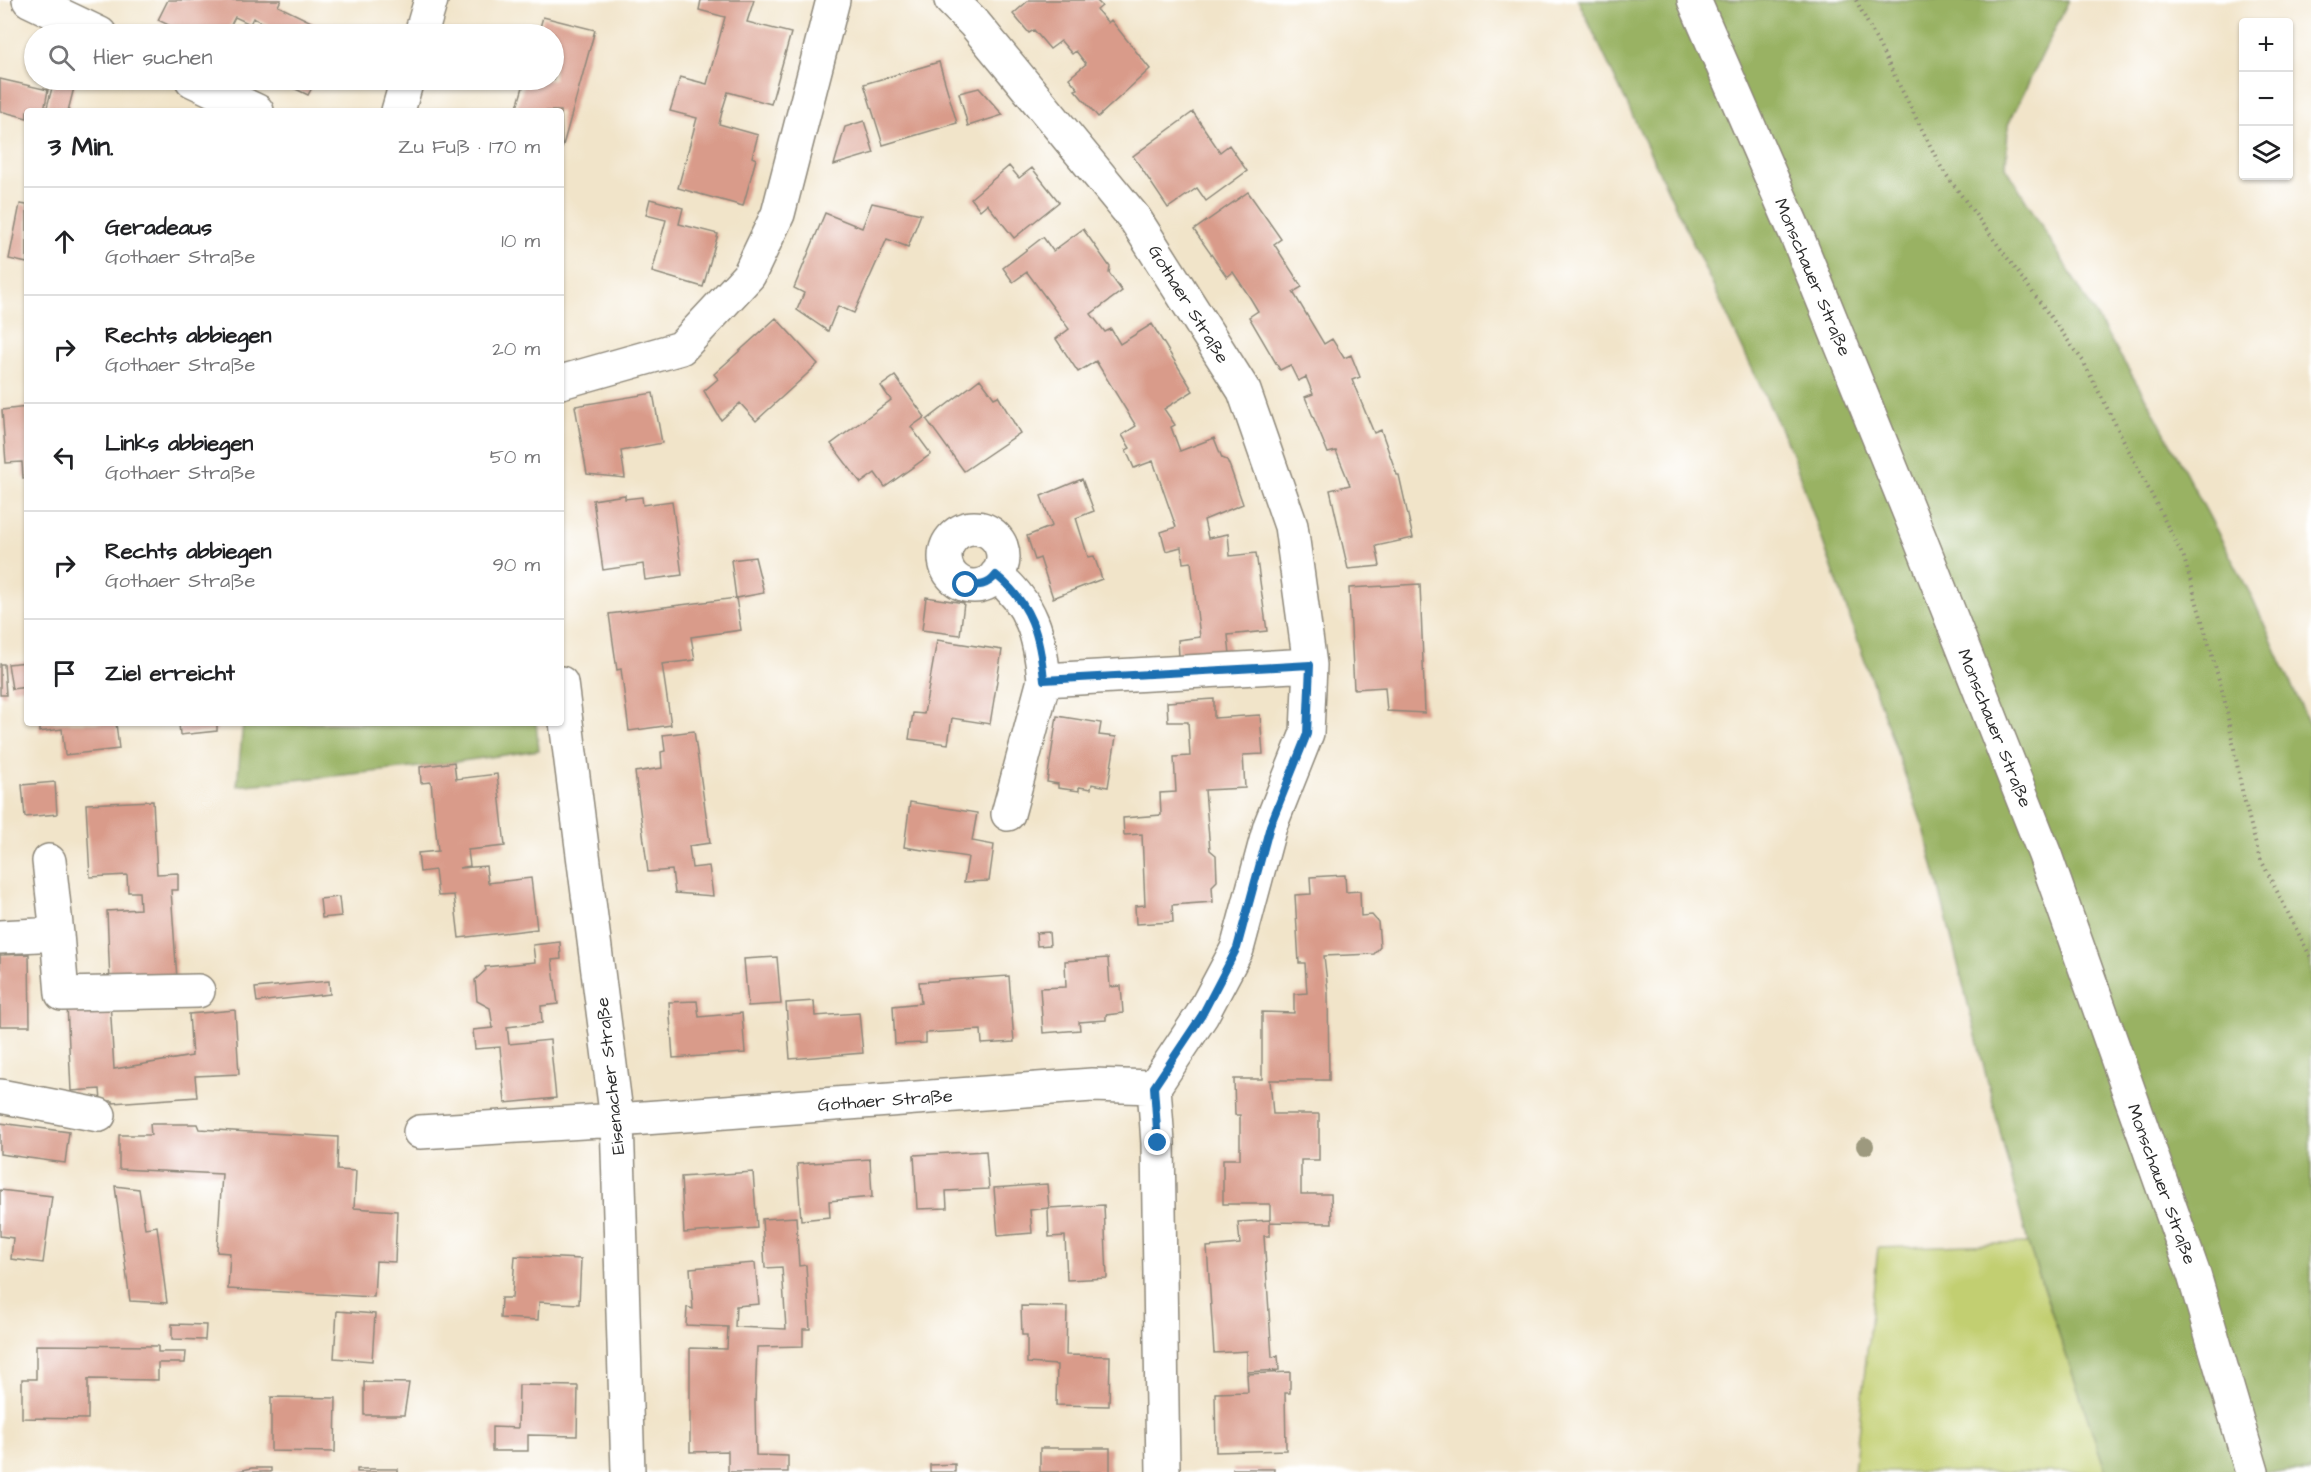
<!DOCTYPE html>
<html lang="de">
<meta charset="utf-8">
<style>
:root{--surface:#fff;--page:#f2f2f2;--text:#202124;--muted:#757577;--line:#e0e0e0}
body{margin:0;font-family:"Architects Daughter",sans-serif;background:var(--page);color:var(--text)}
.controls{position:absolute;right:18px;top:18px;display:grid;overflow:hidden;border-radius:6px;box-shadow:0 2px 4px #0004}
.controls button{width:54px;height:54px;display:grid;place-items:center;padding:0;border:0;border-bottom:2px solid var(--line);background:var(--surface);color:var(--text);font:30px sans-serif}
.stop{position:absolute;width:18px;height:18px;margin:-14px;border:4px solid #1f6fb2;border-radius:50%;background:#fff}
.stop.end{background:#1f6fb2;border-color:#fff;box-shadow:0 2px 6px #0008}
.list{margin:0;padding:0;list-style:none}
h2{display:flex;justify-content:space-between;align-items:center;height:78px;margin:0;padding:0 24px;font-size:26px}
h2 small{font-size:20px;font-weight:400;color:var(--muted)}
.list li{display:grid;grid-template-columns:39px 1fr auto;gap:18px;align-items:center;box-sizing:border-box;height:108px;padding:0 24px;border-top:2px solid var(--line)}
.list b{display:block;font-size:22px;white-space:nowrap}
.list p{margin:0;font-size:20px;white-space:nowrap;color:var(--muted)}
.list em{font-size:20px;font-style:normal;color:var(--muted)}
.icon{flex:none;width:33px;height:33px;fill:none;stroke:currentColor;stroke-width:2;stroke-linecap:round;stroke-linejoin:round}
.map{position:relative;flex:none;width:2311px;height:1472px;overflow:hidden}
.search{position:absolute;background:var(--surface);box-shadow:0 2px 4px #0004;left:24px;top:24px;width:540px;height:66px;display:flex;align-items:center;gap:15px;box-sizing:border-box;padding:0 21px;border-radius:33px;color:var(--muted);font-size:22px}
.panel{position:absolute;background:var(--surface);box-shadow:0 2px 4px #0004;left:24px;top:108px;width:540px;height:618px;border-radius:6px}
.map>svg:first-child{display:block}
</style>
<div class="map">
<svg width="2311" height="1472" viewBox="0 0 2311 1472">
<rect width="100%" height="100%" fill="#fff"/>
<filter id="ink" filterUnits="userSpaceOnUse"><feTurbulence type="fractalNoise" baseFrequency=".0167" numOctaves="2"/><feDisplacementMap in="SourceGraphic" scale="12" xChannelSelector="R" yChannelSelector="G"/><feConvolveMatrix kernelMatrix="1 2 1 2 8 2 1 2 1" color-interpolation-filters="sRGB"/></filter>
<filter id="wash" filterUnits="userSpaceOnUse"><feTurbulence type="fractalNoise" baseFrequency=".008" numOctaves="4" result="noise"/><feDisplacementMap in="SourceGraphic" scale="24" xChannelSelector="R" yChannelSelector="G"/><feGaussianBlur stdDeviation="1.35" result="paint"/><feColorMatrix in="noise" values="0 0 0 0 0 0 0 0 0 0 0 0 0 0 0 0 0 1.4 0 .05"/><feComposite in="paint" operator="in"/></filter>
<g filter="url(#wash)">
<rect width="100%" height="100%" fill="#f1e4c9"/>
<path fill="#c2cf71" stroke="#767d4e" stroke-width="1.5" d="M2028,1243L2106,1472H1854L1878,1248Z"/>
<path fill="#99b263" stroke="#626e47" stroke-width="1.5" d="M1578,0H2069L2008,125L2006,167L2150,405L2253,599L2311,729V1472H2106L2028,1243L1924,829L1791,451Z
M243,723H536L539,750L420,767L237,786Z"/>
<g id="blocks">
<path fill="#d99b8a" d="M168,0H281L278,6L336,34H264L268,25L253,18L250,24L235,17L226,34H187L158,20Z
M701,0H754L747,22L791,33L771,104L728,92L723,108L719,124L758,135L752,157L756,159L743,206L678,188L697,118L670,111L675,95L680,77L707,84L725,17L699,10Z
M1029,0H1096L1102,6L1097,10L1108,23L1111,20L1150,69L1098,117L1075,90L1078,89L1069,78L1086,64L1076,51L1072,54L1061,41L1050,49L1034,30L1029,33L1013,14Z
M543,17L595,30L562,149L561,111H516L525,80H554V34H538Z
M939,62L957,123L883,145L864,84Z
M0,79L48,90L44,111H27V118L0,111Z
M54,80H76L68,111H46Z
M277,80H316L308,95Z
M979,88L1003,115L968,126L959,93Z
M1193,112L1220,152L1229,145L1247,171L1206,201L1197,188L1168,208L1133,156Z
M864,121L874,153L834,165L845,127Z
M1009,166L1019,178L1032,168L1059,202L1014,238L987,204L980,210L971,198Z
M1248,192L1281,239L1274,244L1302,287L1293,292L1324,344L1332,339L1344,358L1351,355L1360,377L1352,380L1374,433L1381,430L1397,475H1399L1413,538L1376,546L1380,566L1348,569L1330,490L1350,485L1336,451L1328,453L1305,397L1313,394L1306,377L1298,381L1290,365L1280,370L1249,317L1258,311L1249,296L1233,272L1227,277L1194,230Z
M650,199L683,208L679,224L718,234L703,287L652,272L666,220L646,215Z
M872,203L921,214L908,247L887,239L854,313L838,306L828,331L797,310L804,293L794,288L825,213L862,228Z
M20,204L27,205V263L9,259Z
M1083,229L1110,267L1109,273L1122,291L1091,314L1105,332L1111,329L1120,344L1152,324L1193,391L1164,409L1175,425L1171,427L1180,451L1214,438L1222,458L1227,460L1230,467L1243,504L1204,520L1208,538L1228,534L1230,556L1256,553L1267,631L1228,635L1230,654L1179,656L1178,640L1200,637L1191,562L1183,563L1181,547L1166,551L1161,532L1176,527L1153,461L1134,468L1126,450L1130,448L1122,435L1136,426L1096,361L1078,372L1056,339L1069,329L1027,272L1013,282L1003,268L1043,237L1053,251Z
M776,318L818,364L756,421L740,403L721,420L704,391L718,379L714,374Z
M895,376L925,417L911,427L931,454L885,487L875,473L861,483L831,444L891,400L881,386Z
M980,379L994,398L998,396L1020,433L964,471L927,420Z
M653,393L662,443L621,451L625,478L587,474L575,406Z
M27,407V478H23L22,462L6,463L2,410Z
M1082,479L1094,511L1076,518L1088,557L1094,556L1102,579L1053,598L1040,558L1035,560L1027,536L1052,526L1041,496Z
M625,495V499L642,497L643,505L672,501L682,575L645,580L643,564L603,570L593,500Z
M755,557L764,593L736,598L731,560Z
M1420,584L1425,713L1387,711L1385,687L1354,689L1349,588Z
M926,597L964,603L960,635L922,630Z
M736,598L741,630L691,637L695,660L662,664L671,725L629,731L621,669L617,670L609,614Z
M937,640L1002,650L990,724L952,718L948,744L909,739L913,713L924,714Z
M27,662V687L12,689L8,664Z
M0,664H4L6,695H0Z
M1214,699V718L1260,715L1263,754L1243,755L1245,788L1205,790L1210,850L1216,855L1217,881L1212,886L1213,902L1172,905L1173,922L1136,924L1135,906L1145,905L1142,834L1124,835L1123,818L1161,815L1160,793L1176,792L1174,757L1190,756L1188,722H1168L1167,702Z
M1057,716L1101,723L1099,735L1116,737L1108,787L1092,784L1091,789L1079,787V791L1058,788V784L1047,782Z
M39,723H116L119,749L65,755L62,729L39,732Z
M179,723H217V731L180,735Z
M694,731L710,843L689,846L692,868L709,866L713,896L675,893L672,870L648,872L635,772L662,768L661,752L665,751L663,735Z
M454,762L456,779L497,774L505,846L468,850L470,866L459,868L486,866L488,883L531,878L537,929L459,938L454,895L438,896L435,870L420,872L418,853L438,851L431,782L421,783L420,767Z
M55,782L57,814L25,817L22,785Z
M153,801L157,874L178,873V890H171L177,979L110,982L107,911L140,909L139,892H128L127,875L90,877L86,804Z
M910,802L977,813L972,841L994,845L989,881L964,882L968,857L904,847Z
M1345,875L1346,892L1360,891L1361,916L1372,915L1378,922L1380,947L1374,954L1324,956L1328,992L1329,1080H1270L1273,1114H1319V1160H1301V1194H1331L1332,1223L1270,1222V1204H1223V1159H1240V1115H1235L1234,1079H1262V1012L1294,1013V994L1307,993L1305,963H1299L1295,895L1311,894L1310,877Z
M339,897L341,916L322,918L320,899Z
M1049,932L1050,945L1037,946L1036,933Z
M560,942L561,959L552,960L558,1004L541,1006L542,1023L507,1027L509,1044L550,1040L556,1098L505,1103L500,1047L475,1049L473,1030L493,1028L490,1008L477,1001L475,980L486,970L485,967L535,962L533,945Z
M29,954L30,1026H0V955Z
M777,957L781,1004L748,1006L744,959Z
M1108,958L1110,987L1121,986L1123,1013L1106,1015V1020L1079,1022L1080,1030L1043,1033L1040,988L1066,987L1065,961Z
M1009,976L1014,1042L982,1044L981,1030L926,1033V1043L895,1044L893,1006L921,1003L919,982Z
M329,981L330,994L257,1002L255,988Z
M110,1001L114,1069L192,1056L189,1014L235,1010L239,1074L195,1076L197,1097L113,1103V1101H101L100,1089L71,1091L67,1004Z
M697,1001L699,1017L742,1013L745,1053L673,1058L669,1002Z
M814,1001L815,1016L859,1013L863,1053L790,1059L786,1003Z
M0,1123L69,1132L65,1163L0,1154Z
M150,1124H197L199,1129L338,1137L337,1170L356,1171L354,1208L397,1211L395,1262L376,1261L374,1297L228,1289L230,1253L217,1252L222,1174L119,1169V1135H151Z
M986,1151L989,1189L946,1191L947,1208L917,1209L914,1155Z
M870,1159L872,1197L829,1201L830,1217L801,1220L797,1164Z
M753,1172L757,1228L684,1233L681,1177Z
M1047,1184L1049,1208L1104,1205L1107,1278L1067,1280L1065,1236L1049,1237L1048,1208L1030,1210L1032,1233L998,1236L994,1188Z
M115,1186L139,1189L145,1228L157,1226L167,1303L130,1301Z
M0,1190L52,1196L43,1263L11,1259L13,1238L0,1236Z
M796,1217L799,1266L806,1265L810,1329H803V1346L757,1347L755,1402L756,1455L788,1456V1472H728V1451L690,1452V1348L727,1349L728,1327L686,1325L687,1307L693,1309L690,1268L755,1263L759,1304L736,1306L735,1327L786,1329L782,1267L765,1268L762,1219Z
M1270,1220V1236H1264L1272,1357L1278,1356L1279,1370L1247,1372V1351L1214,1353L1207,1247L1240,1244L1238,1222Z
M515,1256L581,1259L579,1304L539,1302L538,1320L500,1318L501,1298H512Z
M1021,1306L1067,1307L1066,1355L1110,1356L1109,1406L1056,1405L1057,1365L1027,1363V1335H1022Z
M337,1311L375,1314L372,1361L334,1358Z
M172,1324L206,1325L205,1340L172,1339Z
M36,1345L158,1346V1352H186L185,1363H158V1380L88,1379V1419L22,1418V1379H36Z
M1290,1372V1393H1285L1286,1450L1216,1452L1215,1393L1248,1392L1247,1374Z
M364,1382L409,1383L404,1415H364Z
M519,1385L578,1386L577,1436L528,1435V1451H492V1427L518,1428Z
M271,1397L336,1398L335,1452L271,1451Z
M1040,1448H1110V1472H1040Z
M955,1464V1472H930V1465Z
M252,1468H271V1472H234Z
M357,1469H398V1472H357Z
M1233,1469H1274V1472H1233Z"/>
</g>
</g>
<g filter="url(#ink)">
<use href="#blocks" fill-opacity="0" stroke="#8e887a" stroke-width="1.5"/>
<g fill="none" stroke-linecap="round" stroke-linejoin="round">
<defs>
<path id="minor" d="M29,0L100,34
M951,0L974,23L1135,219L1244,391L1291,526L1310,665L1307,733L1270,826L1237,949L1202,1015L1154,1087
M421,34L431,0
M192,80L257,111
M398,111L407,80
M561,382L681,348L749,275L778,214L833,0
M945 557a29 29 0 1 1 58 0a29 29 0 1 1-58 0Z
M996,575C1032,604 1040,636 1044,680L1310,665
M561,683L617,1120L628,1472
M1008,814L1044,680
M57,934L62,994L198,991
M0,937L57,934L49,861
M0,1096L99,1115
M420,1132L617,1120L1092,1085L1154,1087L1158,1143L1163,1472"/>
<path id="major" d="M1694,0L1799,241L1920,539L2045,855L2194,1275L2252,1472"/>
</defs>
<use href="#minor" stroke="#8e887a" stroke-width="36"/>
<use href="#major" stroke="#8e887a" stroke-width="36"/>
<path stroke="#8e887a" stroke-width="4" stroke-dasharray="1.5 4.5" stroke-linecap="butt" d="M1856,0L1942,169L2083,361L2184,558L2224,697L2243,795L2259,856L2311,958"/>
<use href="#minor" stroke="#fff" stroke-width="33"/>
<use href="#major" stroke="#fff" stroke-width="33"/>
</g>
<circle fill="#9d997e" cx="1865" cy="1146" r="9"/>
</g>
<g fill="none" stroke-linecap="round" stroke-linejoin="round" filter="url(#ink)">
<path stroke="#1f6fb2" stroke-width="8" d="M966,585C978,586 988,586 996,575C1032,604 1040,636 1044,680L1310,665L1307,734L1270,826L1237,948L1202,1015L1154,1087L1158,1143"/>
</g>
<g text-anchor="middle" stroke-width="4.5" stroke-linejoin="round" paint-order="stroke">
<g font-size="18" fill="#2b2b2b" stroke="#fff">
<text transform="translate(1813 277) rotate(67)" y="6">Monschauer Straße</text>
<text transform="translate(1189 304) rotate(58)" y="6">Gothaer Straße</text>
<text transform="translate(1995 728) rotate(68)" y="6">Monschauer Straße</text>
<text transform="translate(610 1076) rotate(-96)" y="6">Eisenacher Straße</text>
<text transform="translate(885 1100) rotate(-4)" y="6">Gothaer Straße</text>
<text transform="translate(2162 1184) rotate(70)" y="6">Monschauer Straße</text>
</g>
</g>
</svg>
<div class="controls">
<button>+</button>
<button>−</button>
<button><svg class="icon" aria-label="layers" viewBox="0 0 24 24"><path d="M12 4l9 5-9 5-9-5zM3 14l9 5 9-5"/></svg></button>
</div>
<div class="stop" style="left:966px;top:585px"></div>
<div class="stop end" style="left:1158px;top:1143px"></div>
<div class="search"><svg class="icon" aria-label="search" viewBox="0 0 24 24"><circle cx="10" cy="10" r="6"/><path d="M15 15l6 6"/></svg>Hier suchen</div>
<section class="panel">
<h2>3 Min.<small>Zu Fuß · 170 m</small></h2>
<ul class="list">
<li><svg class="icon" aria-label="ahead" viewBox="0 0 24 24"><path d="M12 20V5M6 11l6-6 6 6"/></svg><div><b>Geradeaus</b><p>Gothaer Straße</p></div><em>10 m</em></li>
<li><svg class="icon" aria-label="right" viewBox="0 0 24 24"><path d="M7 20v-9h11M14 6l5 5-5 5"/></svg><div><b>Rechts abbiegen</b><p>Gothaer Straße</p></div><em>20 m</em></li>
<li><svg class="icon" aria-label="left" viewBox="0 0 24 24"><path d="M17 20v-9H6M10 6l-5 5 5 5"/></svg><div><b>Links abbiegen</b><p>Gothaer Straße</p></div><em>50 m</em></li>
<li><svg class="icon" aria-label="right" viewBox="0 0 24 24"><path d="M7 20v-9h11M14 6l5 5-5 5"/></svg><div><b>Rechts abbiegen</b><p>Gothaer Straße</p></div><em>90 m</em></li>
<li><svg class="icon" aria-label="arrive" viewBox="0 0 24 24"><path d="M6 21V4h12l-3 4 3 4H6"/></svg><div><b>Ziel erreicht</b></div></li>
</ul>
</section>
</div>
